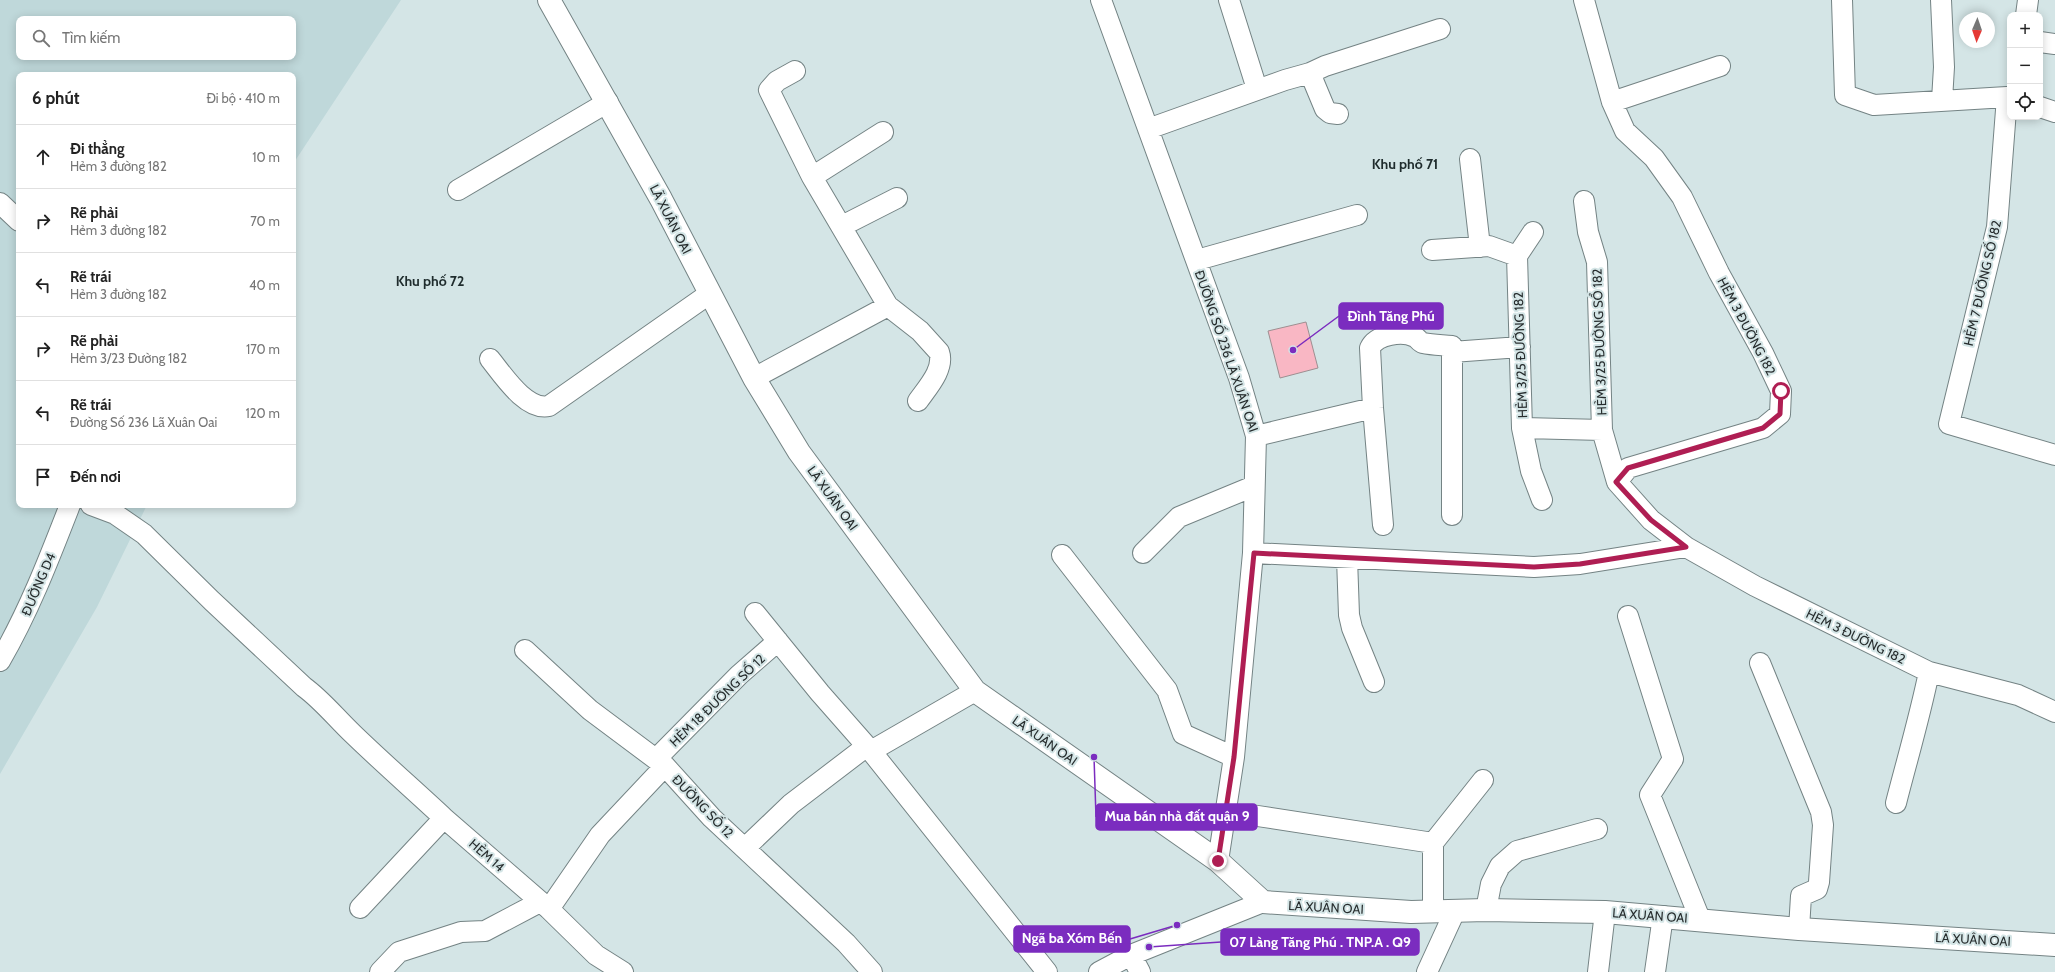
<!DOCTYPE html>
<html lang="vi">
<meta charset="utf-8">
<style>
:root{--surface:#fff;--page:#f6f6f6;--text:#222;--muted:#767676;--line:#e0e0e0}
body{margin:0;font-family:Cabin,sans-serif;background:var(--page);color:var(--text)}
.controls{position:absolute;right:12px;top:12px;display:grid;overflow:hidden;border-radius:8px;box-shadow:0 2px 10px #0003}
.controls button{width:36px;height:36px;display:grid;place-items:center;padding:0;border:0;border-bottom:1px solid var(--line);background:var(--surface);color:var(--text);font:20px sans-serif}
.compass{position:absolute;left:1959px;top:12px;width:36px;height:36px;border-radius:50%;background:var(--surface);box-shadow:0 2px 10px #0003;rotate:182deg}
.stop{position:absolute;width:12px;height:12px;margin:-9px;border:3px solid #af1e53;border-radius:50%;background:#fff}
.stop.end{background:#af1e53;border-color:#fff;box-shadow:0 1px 4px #0008}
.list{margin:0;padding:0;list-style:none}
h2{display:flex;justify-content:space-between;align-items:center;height:52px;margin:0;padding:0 16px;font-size:17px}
h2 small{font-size:13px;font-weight:400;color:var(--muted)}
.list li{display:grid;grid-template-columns:26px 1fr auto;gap:12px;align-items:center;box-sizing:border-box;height:64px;padding:0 16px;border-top:1px solid var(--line)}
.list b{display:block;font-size:15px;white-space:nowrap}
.list p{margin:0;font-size:13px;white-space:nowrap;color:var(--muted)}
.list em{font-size:13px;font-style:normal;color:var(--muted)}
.icon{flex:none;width:22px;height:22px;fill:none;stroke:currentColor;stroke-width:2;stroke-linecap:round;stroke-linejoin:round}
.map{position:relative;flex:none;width:2055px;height:972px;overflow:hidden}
.search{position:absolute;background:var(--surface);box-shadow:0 2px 10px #0003;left:16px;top:16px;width:280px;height:44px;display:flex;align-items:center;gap:10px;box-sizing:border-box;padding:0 14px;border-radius:8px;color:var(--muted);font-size:15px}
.panel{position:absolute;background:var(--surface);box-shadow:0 2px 10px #0003;left:16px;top:72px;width:280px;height:436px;border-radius:8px}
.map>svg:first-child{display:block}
</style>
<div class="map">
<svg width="2055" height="972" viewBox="0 0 2055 972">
<rect width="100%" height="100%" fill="#d4e5e6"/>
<path fill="#bfd8da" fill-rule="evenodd" d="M0,0H401L293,164V75H19V505H147L97,607L0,774ZM19,19H293V57H19Z"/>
<path fill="#f9b7c4" stroke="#9d8f91" d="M1306,322L1318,368L1280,378L1268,331Z"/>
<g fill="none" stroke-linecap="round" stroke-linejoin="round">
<defs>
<path id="minor" d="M1101,0L1239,378L1256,436L1253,553L1234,757L1218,861
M1229,0L1257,89
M1584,0L1612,102L1625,131L1654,158L1682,197L1719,273L1763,353L1781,391L1780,414L1763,428L1628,468L1617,482L1651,520L1686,547L1755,586L1929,672L2018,695L2055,712
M1842,0L1845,95L1874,105L2007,97L1997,227L1949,424L2055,455
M1941,0L1944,67L1942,100
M2026,15L2028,0
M2040,42L2055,44
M795,71L777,81L769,90L812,177
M1310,73L1325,66L1440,29
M1612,102L1720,66
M2040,107L2055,112
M1148,129L1285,80L1310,73L1325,109L1330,113L1338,114
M1470,159L1480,247
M458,190L608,102
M1584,201L1588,232L1597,262L1602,430L1617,482
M0,203L19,221
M842,226L897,198
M1533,232L1517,256L1522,428L1602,430
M1432,250L1489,246L1517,256
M1197,260L1357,215
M888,306L920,331L939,352C945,369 927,388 918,401
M1452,352L1520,347
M490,359C503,375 526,411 549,406L709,294
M754,378L888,306L812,177L883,132
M1522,428L1531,471L1542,500
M1256,436L1373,408
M91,505L115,514L144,534L212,601L304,687C322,700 337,719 353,734C383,763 414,790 444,818
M1383,525L1373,408L1370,348C1376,335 1402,330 1415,337C1419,339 1419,342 1423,343C1432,345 1442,345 1452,346V515
M1143,553L1179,517L1254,486
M1253,553L1534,567L1580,564L1686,547
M1062,555L1167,690L1183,734L1234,757
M1347,558L1349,615L1352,628L1374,682
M755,613L820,693L871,751L1047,972
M1628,616L1673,759L1650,795L1700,919
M525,650L590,710L665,766L712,818L846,943L872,972
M0,661C29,611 49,559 70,505
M1760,663L1821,812L1823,825L1819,882L1817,889L1801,896L1799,929
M871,751L975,691
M656,759L739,675L778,641
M1896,803C1907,760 1920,716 1929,672
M1251,815L1433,843
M745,848L791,804L867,746
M360,908L444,818L549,909L596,955L623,972
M549,909L600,835L665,766
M1486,910L1491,884L1500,866L1517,851L1597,829
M1433,911V843L1483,780
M1131,955L1140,972
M380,972L399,952L461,932L485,931L540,902
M1099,972L1131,955L1263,902
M1427,972L1455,911
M1598,972L1605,912
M1655,972L1663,916"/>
<path id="major" d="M549,0L661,199L754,378L799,452L975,691L1218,861L1263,902L1411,912L1486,910L1605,912L1799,929L2055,945"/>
</defs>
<use href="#minor" stroke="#748384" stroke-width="22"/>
<use href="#major" stroke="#748384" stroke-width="24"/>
<use href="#minor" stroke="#fff" stroke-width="20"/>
<use href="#major" stroke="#fff" stroke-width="22"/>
</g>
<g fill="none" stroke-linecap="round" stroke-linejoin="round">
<path stroke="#af1e53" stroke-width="5" d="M1218,861L1234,757L1254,553L1534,567L1580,564L1686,547L1651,520L1616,482L1628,468L1763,428L1780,414L1781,391"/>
</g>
<g text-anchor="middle" stroke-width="4" stroke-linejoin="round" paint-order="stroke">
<g font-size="13" fill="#272d2e" stroke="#d4e5e6">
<text transform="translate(671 219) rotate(63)" y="5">LÃ XUÂN OAI</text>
<text transform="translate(1982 283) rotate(-77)" y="5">HẺM 7 ĐƯỜNG SỐ 182</text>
<text transform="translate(1747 326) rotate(62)" y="5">HẺM 3 ĐƯỜNG 182</text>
<text transform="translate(1599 342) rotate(-92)" y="5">HẺM 3/25 ĐƯỜNG SỔ 182</text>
<text transform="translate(1227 351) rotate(71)" y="5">ĐƯỜNG SỐ 236 LÃ XUÂN OAI</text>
<text transform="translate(1520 355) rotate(-92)" y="5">HẺM 3/25 ĐƯỜNG 182</text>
<text transform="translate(833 498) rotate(54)" y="5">LÃ XUÂN OAI</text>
<text transform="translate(38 584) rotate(-67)" y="5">ĐƯỜNG D4</text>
<text transform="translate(1856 636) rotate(26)" y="5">HẺM 3 ĐƯỜNG 182</text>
<text transform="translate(717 700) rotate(-44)" y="5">HẺM 18 ĐƯỜNG SỐ 12</text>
<text transform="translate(1045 740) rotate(35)" y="5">LÃ XUÂN OAI</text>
<text transform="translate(703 806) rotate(46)" y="5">ĐƯỜNG SỐ 12</text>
<text transform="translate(487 855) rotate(41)" y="5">HẺM 14</text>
<text transform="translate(1326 907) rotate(3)" y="5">LÃ XUÂN OAI</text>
<text transform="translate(1650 915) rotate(4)" y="5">LÃ XUÂN OAI</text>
<text transform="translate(1973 939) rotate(3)" y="5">LÃ XUÂN OAI</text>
</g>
<g font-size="14" font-weight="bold" fill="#1f2c2d" stroke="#d4e5e6">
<text x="1405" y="169">Khu phố 71</text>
<text x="430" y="286">Khu phố 72</text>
</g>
</g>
<path fill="none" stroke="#7b2cbf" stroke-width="1.5" d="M1293 350L1339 316M1094 757L1096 817M1177 925L1130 939M1149 947L1221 942"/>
<g fill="#7b2cbf" stroke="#d4e5e6" stroke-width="1.5">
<circle cx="1293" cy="350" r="4"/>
<circle cx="1094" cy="757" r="4"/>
<circle cx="1177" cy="925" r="4"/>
<circle cx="1149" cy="947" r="4"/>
</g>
<g fill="#7b2cbf" stroke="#7b2cbf" stroke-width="1.5">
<rect x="1339" y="303" width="104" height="26" rx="4"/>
<rect x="1096" y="804" width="161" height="26" rx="4"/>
<rect x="1014" y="926" width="116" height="26" rx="4"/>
<rect x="1221" y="929" width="198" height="26" rx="4"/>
</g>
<g font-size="14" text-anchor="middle" font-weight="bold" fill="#fff">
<text x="1391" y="321">Đình Tăng Phú</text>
<text x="1177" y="821">Mua bán nhà đất quận 9</text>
<text x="1072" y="943">Ngã ba Xóm Bến</text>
<text x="1320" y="947">07 Làng Tăng Phú . TNP.A . Q9</text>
</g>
</svg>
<div class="controls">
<button>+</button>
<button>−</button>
<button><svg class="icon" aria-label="locate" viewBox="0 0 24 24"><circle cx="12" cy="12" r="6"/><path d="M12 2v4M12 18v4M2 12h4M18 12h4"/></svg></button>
</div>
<svg class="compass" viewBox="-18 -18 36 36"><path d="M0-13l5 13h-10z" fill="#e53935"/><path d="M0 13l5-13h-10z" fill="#767676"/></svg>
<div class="stop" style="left:1781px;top:391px"></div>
<div class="stop end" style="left:1218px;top:861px"></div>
<div class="search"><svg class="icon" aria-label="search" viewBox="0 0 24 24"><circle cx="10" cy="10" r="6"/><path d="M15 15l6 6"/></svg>Tìm kiếm</div>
<section class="panel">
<h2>6 phút<small>Đi bộ · 410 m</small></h2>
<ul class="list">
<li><svg class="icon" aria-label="ahead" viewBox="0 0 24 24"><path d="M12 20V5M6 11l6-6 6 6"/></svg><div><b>Đi thẳng</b><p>Hẻm 3 đường 182</p></div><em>10 m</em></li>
<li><svg class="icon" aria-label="right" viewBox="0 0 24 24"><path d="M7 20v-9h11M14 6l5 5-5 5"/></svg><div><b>Rẽ phải</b><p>Hẻm 3 đường 182</p></div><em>70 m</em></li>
<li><svg class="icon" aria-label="left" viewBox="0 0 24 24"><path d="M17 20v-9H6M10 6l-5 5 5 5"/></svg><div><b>Rẽ trái</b><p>Hẻm 3 đường 182</p></div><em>40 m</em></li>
<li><svg class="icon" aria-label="right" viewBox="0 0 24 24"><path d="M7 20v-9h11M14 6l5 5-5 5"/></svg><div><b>Rẽ phải</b><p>Hẻm 3/23 Đường 182</p></div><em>170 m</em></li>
<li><svg class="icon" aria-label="left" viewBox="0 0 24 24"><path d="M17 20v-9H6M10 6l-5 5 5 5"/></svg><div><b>Rẽ trái</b><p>Đường Số 236 Lã Xuân Oai</p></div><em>120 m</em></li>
<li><svg class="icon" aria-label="arrive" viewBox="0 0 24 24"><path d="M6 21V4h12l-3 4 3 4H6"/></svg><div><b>Đến nơi</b></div></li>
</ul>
</section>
</div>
